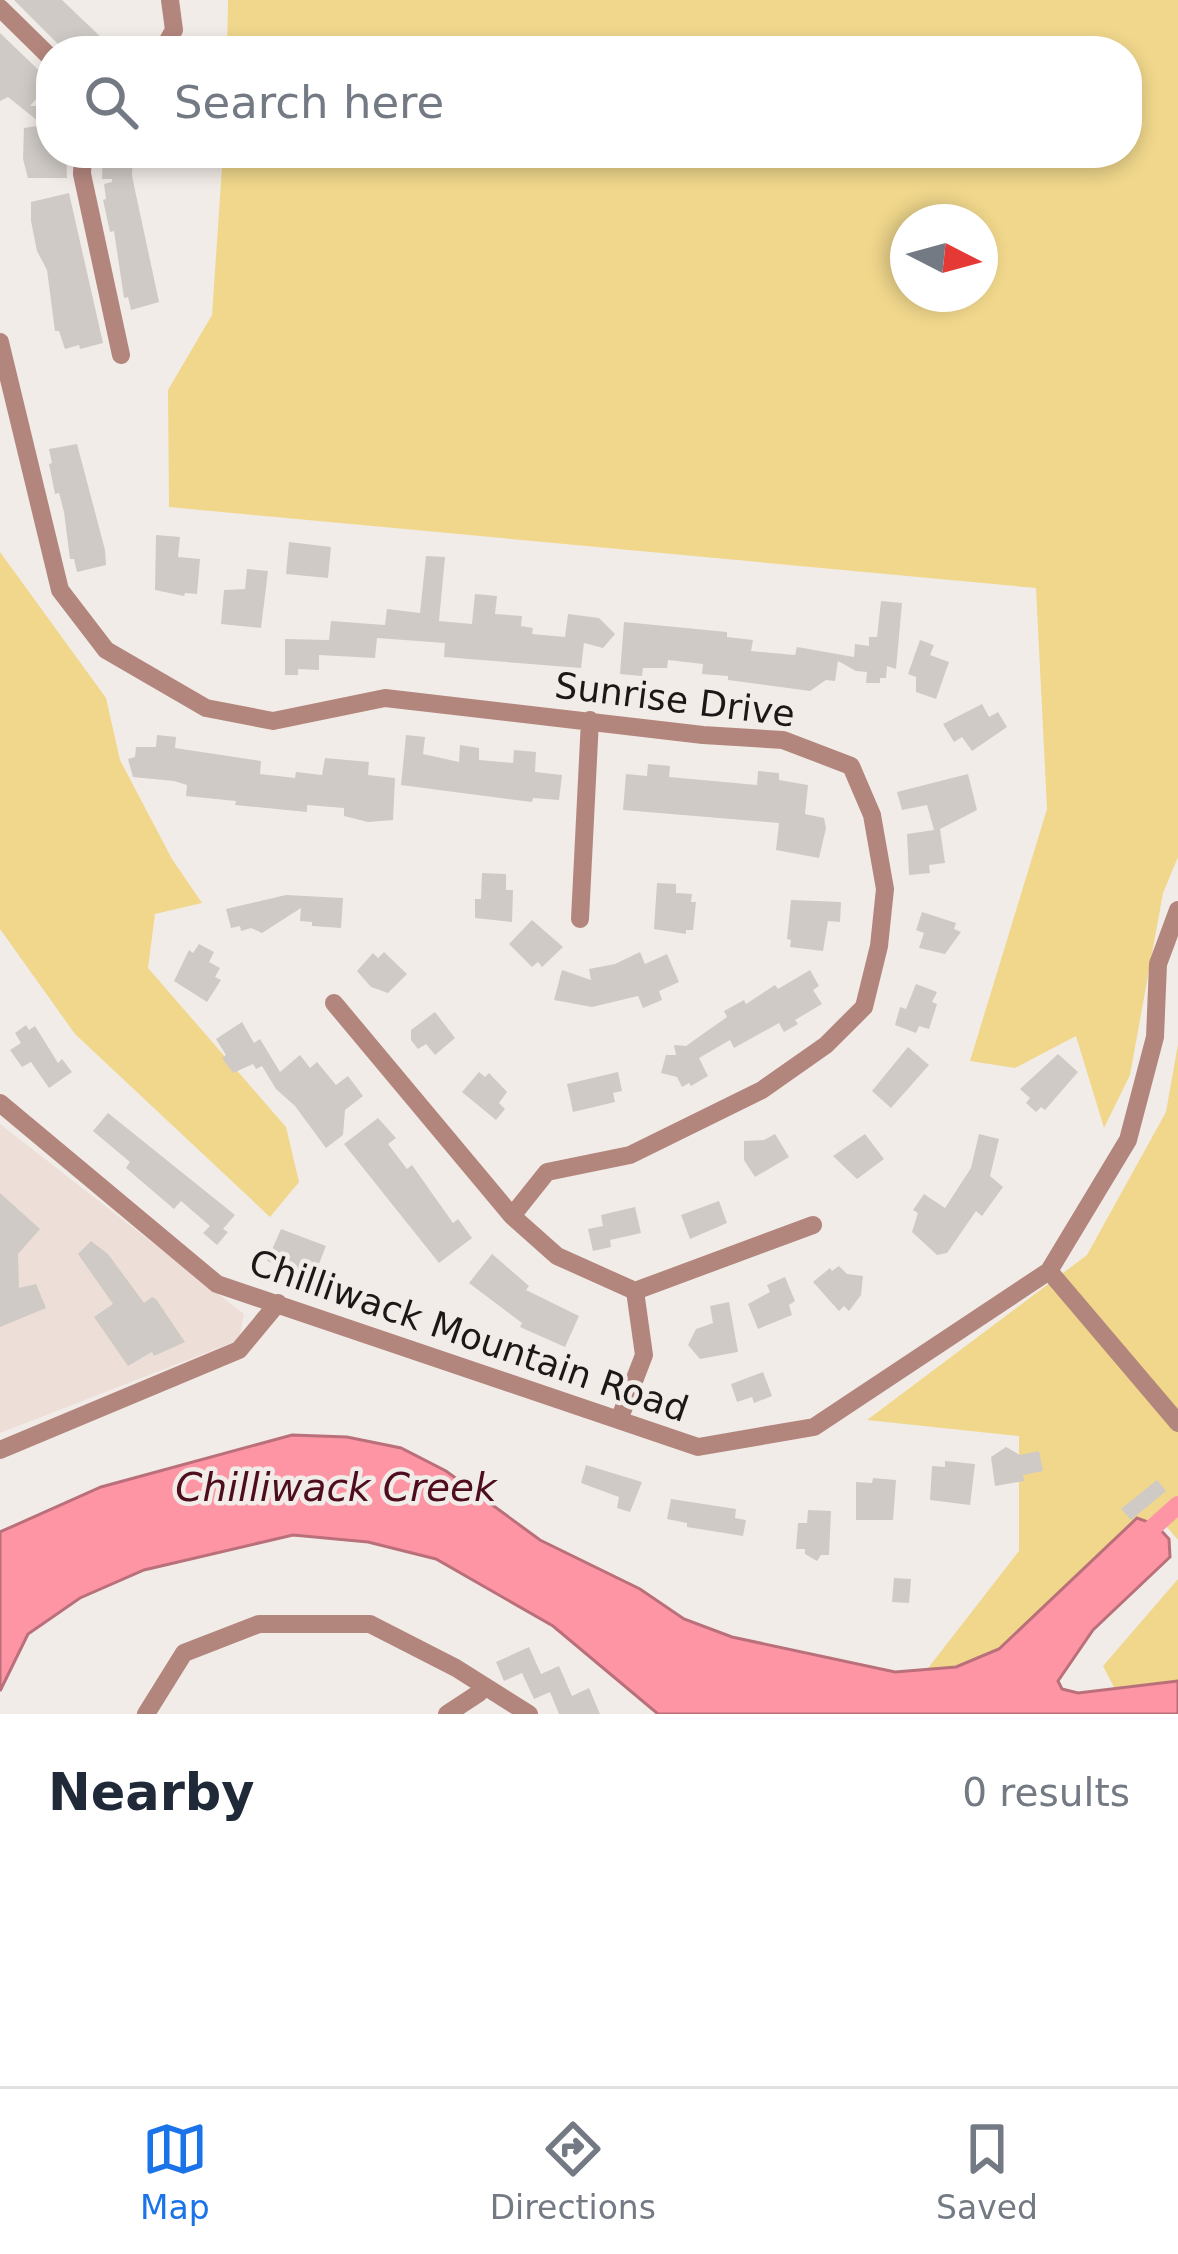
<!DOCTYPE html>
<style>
:root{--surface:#fff;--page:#f6f6f7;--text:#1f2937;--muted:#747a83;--line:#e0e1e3;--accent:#1a73e8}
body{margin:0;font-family:"DejaVu Sans",sans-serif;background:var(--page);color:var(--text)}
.compass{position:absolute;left:890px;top:204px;width:108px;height:108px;border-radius:50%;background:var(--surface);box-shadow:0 6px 18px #0003;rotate:96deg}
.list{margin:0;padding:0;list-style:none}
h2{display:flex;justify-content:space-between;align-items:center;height:156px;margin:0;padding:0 48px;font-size:51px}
h2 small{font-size:39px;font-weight:400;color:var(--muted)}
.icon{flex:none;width:66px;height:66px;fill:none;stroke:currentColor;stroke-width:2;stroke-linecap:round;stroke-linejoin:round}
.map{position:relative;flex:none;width:1178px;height:1714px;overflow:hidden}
.search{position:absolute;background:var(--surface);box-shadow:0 6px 18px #0003;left:36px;right:36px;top:36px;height:132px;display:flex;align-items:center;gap:30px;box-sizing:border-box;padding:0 42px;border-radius:48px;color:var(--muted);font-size:45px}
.sheet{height:372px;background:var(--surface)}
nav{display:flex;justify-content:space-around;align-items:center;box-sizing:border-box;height:168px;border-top:3px solid var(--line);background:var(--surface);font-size:33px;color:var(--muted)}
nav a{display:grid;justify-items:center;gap:6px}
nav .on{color:var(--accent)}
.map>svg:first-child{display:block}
</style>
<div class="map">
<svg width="1178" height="1714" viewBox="0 0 1178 1714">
<rect width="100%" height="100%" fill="#f2ece8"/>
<path fill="#eddfd7" d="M0,1124L244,1314L239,1340L0,1433Z"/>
<path fill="#f0d78c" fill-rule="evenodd" d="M228,0H1178V857L1163,893L1130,1075L1104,1128L1076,1036L1015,1068L970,1061L1047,809L1036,588L169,507L168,390L212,315L223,153H1127V51H227ZM908,222H980V294H908Z
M0,552L106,698L120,760L172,859L202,903L155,914L148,968L286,1127L299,1182L270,1217L75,1034L0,929Z
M1178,1044V1540L1167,1527L1156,1525L1009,1650L963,1670L925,1672L1019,1551V1436L867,1420L1087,1255L1166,1112Z
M1178,1579V1700L1117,1693L1103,1666Z"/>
<path fill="#fe95a4" stroke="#ba707a" stroke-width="3" d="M292,1435L347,1437L401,1448L446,1471L540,1540L640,1589L684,1619L732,1637L895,1672L956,1667L999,1649L1137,1518L1156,1525L1169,1539L1170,1557L1093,1630L1058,1681L1062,1689L1078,1693L1178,1681V1714H658L553,1626L436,1559L368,1542L293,1535L144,1570L80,1598L28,1634L0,1691V1532L101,1487Z"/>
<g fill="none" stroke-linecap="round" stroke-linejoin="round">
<path stroke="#fe95a4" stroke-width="18" d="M1139,1540L1178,1505"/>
</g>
<path fill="#cfcac5" d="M14,0H62L104,40L95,51H65Z
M0,33L51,82L30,106H51V153H66L67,178H28L23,159L24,128L43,125L8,97L0,101Z
M103,153H133L132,176L159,302L131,310L128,297L124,298L114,231L110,232L103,200L106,199L104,184L112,182V179H102Z
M69,193L103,343L80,349L79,345L65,349L59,331H55L47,270L37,251L31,221V202Z
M77,444L105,550L106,565L77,572L74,559H70L64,512L59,493L55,494L49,464L52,463L49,449Z
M156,535L180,537L178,557L200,559L197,594L185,593L184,596L155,590Z
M289,542L331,547L328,578L286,574Z
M426,556L445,557L439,621L472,624L475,594L497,596L495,614L522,616L521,626L533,628L532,634L565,637L568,614L599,618L615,634L603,648L584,643L581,668L444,657L445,643L377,638L375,658L319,655V670L298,669V675H285V639L329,640L331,621L385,625L387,609L420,613Z
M247,569L268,571L261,628L221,624L224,590L245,589Z
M881,601L902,603L896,669L887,666L886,678H880V683H866L867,672L856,671L838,661L835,681L826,680L810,691L728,680V676L702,674L703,664L668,660L667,668H643L642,676L620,674L624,622L727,632V637L753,640L751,651L795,655L797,647L854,657L855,644L869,646V637H877Z
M920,640L934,645L930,655L949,662L936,699L916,692V677L908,674Z
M982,704L989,717L998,712L1007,727L972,751L962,737L954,742L943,724Z
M157,735L176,737L175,748L261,761L260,774L295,778L296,772L322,775L325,758L369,762L368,775L395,778L393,820L368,822L344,816V808L307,805V812L235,805L236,801L186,796L187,785L174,781L133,777L128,759L135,757L136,747H156Z
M406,735L425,737L423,754L459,762L460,745L479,748V760L513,763L514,750L536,752L535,772L562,775L559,800L533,798L532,802L401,785Z
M648,764L670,766L669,777L757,785L758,771L779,773V780L808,785L805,814L824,818L826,828L819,858L776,850L779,823L623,810L626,774L647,776Z
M968,774L977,810L940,829L945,863L929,865L930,873L909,875L907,834L934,830L927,805L902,810L897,792Z
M482,873L506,874V890H513L512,922L475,918V899H481Z
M657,883L676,884V893L692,894L691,902H696L693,930H686V934L654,929Z
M286,895L343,898L341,928L312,926V922L300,921L301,908L262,933L251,928L241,931L240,926L231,928L226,909Z
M791,900L841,902L840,922L828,921L823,951L790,947L791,940L787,939Z
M922,912L956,923L954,929L961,932L945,954L919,948L924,933L916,930Z
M532,920L563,947L542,967L538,962L532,967L509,944Z
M199,944L214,952L209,962L220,968L215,977L221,980L207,1002L174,981L189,950L193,953Z
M384,952L407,974L388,993L371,987L357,971L373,953L378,958Z
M640,952L645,964L667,954L679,982L659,991L662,1000L643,1008L638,996L592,1007L554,1000L562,970L591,980L589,969L615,964Z
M810,970L819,986L813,990L822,1004L795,1020L798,1024L784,1032L779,1023L734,1048L730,1040L699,1058L708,1076L691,1086L689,1083L682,1087L677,1077L661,1073L666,1055H676L674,1045L686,1046L727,1017L724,1011L744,1000L746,1004L775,985L778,989Z
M916,984L937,992L932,1002L937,1004L929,1029L919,1026L916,1033L895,1025L900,1007L906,1009Z
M435,1012L455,1038L435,1055L426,1044L418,1049L411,1040V1030Z
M242,1022L254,1043L260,1039L280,1072L300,1055L310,1068L317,1062L336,1085L348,1076L363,1096L345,1110L343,1135L326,1148L295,1106L276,1089L262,1066L256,1069L253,1064L233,1073L222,1058L226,1055L216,1039Z
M26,1025L29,1030L35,1026L58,1063L62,1059L72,1072L49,1088L31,1062L22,1067L10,1050L21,1043L15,1033Z
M908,1047L929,1065L891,1108L872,1091Z
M1058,1054L1078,1072L1045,1110L1041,1107L1036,1112L1026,1103L1030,1098L1020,1089Z
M479,1072L485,1077L489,1073L507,1092L499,1103L505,1109L496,1120L462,1092Z
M618,1072L622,1091L613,1093L615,1102L573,1112L567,1084Z
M108,1113L235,1215L223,1229L228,1232L217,1245L203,1233L210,1226L181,1201L174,1209L126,1168L130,1162L93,1131Z
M378,1118L396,1138L388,1144L407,1169L412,1165L453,1223L458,1219L472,1238L439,1263L344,1144Z
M775,1134L789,1157L755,1177L744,1160V1141L764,1140Z
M865,1134L884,1159L857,1179L833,1156Z
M979,1134L999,1139L990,1176L1003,1187L982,1216L976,1211L947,1253L937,1255L912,1232L918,1213L913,1210L924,1194L945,1208L971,1168Z
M0,1193L40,1229L18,1254L19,1288L36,1284L46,1308L0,1327Z
M719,1201L727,1223L690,1239L681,1215Z
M635,1207L641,1233L610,1240L611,1247L593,1251L588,1229L603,1226L601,1215Z
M281,1229L326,1246L313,1279L267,1261Z
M91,1241L108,1254L144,1303L152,1297L156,1299L185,1342L154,1356L152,1352L128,1366L94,1317L113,1304L78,1254Z
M492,1254L529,1286L526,1290L579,1316L565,1347L520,1327L522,1323L469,1283Z
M839,1266L847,1274L863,1276L861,1295L849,1311L844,1306L839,1311L813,1282L830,1268L832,1271Z
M785,1277L795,1301L789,1305L792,1315L758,1329L748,1304L770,1292L767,1285Z
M729,1302L738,1352L700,1359L688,1345L696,1329L713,1323L710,1306Z
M763,1372L772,1396L754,1403L752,1397L737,1402L731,1384Z
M1006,1447L1020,1455L1039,1451L1043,1471L1023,1475L1024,1481L995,1486L991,1457Z
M945,1461L975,1464L970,1505L930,1500L932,1466L945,1467Z
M586,1465L642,1482L630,1512L617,1508L619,1497L581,1483Z
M873,1478L896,1480L893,1520H856V1482L872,1483Z
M1157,1480L1166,1491L1131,1520L1121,1509Z
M671,1499L736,1509L735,1518L746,1520L743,1536L687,1527V1523L667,1519Z
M808,1510L831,1511L829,1555H821L817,1561L805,1554V1549H796L798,1523H807Z
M894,1578L911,1579L909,1603L892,1602Z
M529,1647L541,1674L559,1666L572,1696L589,1688L600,1714H559L550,1692L534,1699L522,1673L504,1681L496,1662Z"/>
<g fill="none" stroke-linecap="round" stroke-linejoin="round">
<path stroke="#b3867d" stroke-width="18" d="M0,8L51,58
M162,51L174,30L170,0
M83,153L82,174L121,355
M0,342L60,590L106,650L206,708L273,721L385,698L703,735L783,740L851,766L872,815L885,889L879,946L864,1007L826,1045L762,1090L630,1155L547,1172L512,1216L557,1256L635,1291L644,1355L619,1420
M580,919L590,720
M334,1003L512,1216
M0,1103L217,1284L698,1447L814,1427L1049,1271L1128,1140L1155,1037L1158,964L1178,910
M1049,1271L1178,1423
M635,1291L813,1225
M0,1450L239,1350L278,1303
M146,1714L184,1653L259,1624H370L456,1668L529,1714
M447,1714L479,1693"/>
</g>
<g text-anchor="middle" stroke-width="9" stroke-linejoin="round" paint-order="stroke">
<g font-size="36" fill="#1b1817" stroke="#f2ece8">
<text transform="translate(675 699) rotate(7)" y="13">Sunrise Drive</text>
<text transform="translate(469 1335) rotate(19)" y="13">Chilliwack Mountain Road</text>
</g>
<g font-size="39" font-style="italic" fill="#4d0d1d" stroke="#f2ece8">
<text x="336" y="1501">Chilliwack Creek</text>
</g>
</g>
</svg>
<svg class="compass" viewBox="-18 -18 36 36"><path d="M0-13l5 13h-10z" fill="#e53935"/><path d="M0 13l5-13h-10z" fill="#747a83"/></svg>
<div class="search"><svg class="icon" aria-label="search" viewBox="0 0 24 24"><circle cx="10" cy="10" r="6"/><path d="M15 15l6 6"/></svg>Search here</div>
</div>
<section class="sheet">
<h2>Nearby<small>0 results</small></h2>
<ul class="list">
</ul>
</section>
<nav>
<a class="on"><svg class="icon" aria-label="map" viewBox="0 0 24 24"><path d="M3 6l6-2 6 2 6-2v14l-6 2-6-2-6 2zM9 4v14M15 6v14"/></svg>Map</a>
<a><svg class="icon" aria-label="directions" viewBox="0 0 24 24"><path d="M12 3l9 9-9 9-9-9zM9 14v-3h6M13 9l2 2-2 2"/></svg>Directions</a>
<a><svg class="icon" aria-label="saved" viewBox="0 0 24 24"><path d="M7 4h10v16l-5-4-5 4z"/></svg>Saved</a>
</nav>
